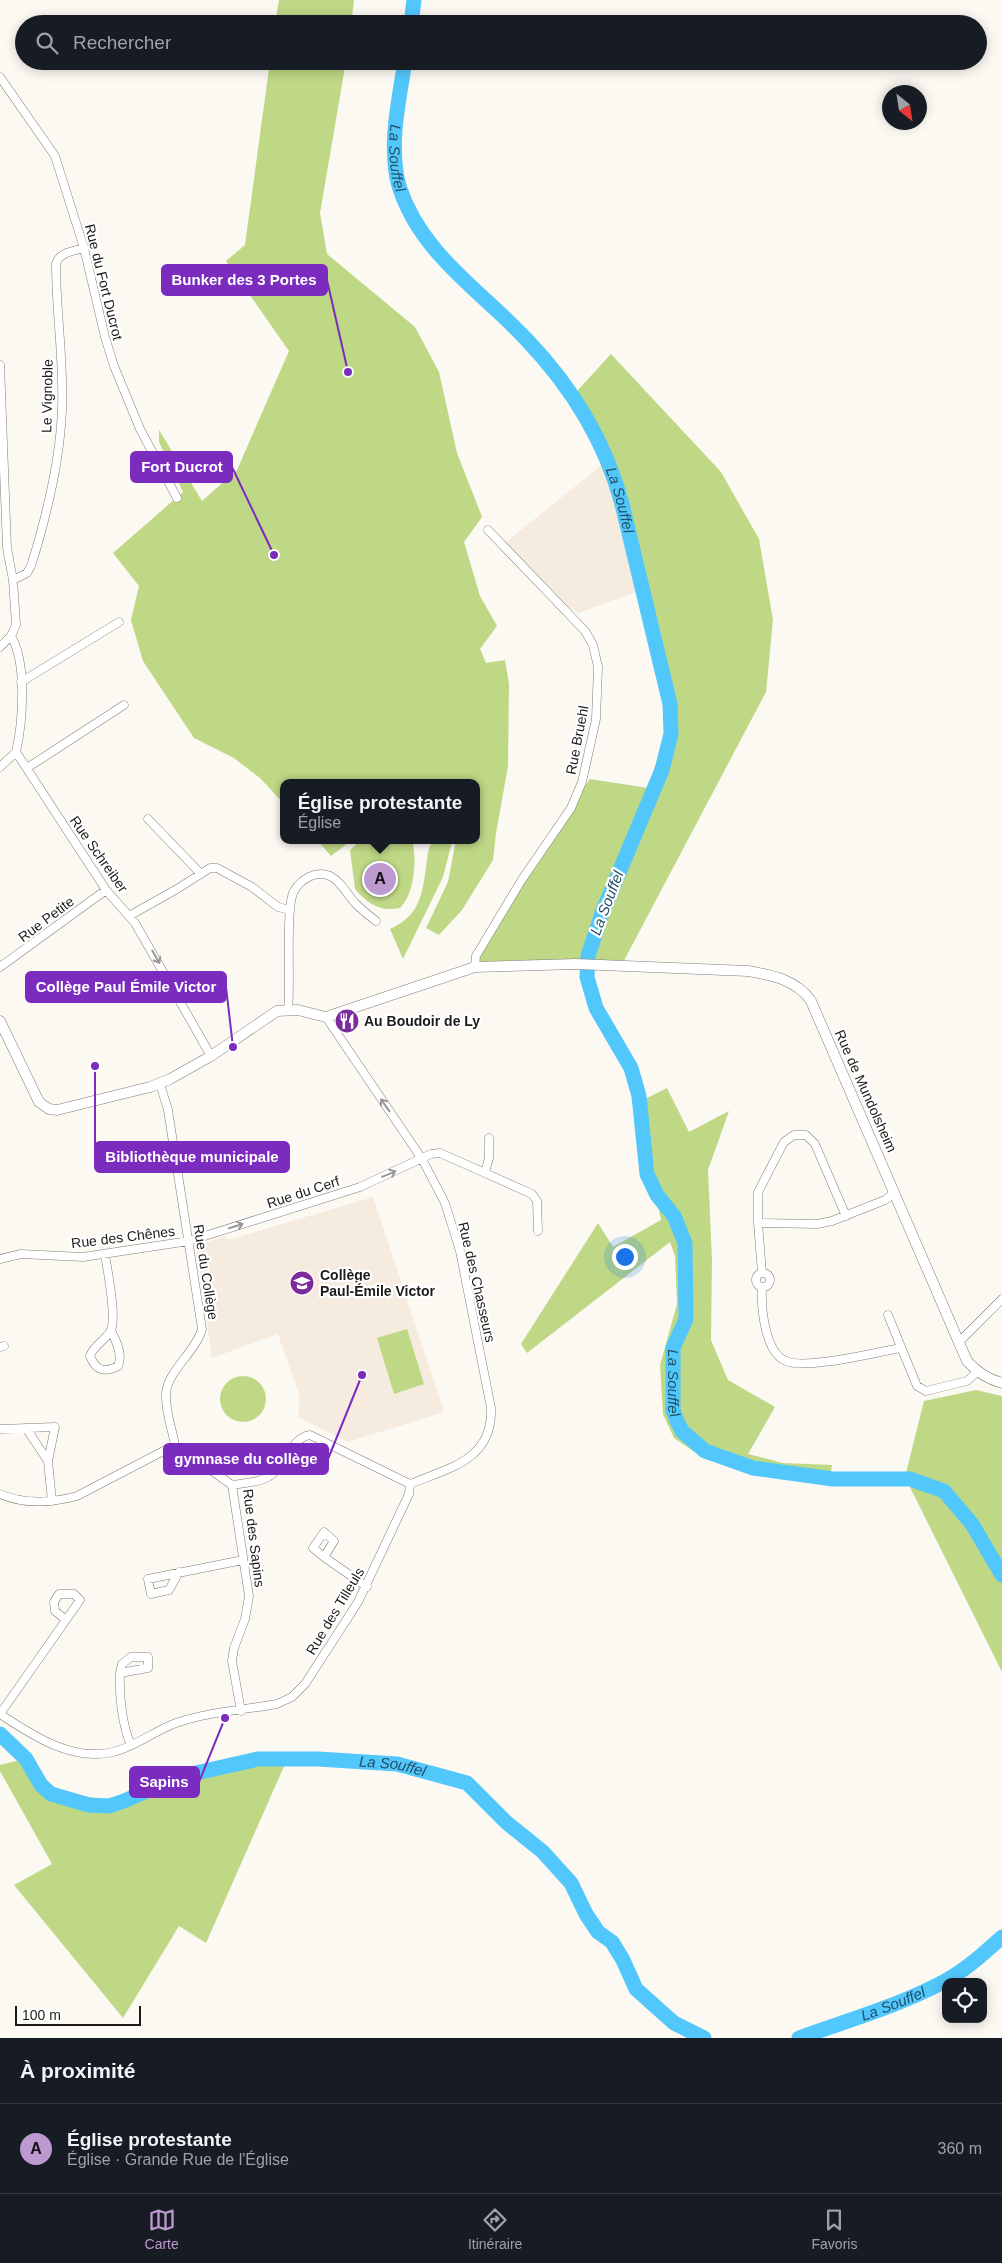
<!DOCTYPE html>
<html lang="fr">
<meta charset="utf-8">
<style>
:root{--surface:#171b24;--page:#242831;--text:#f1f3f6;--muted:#9ea1a6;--line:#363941;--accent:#bc99ce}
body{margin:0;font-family:Arial,sans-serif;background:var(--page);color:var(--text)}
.controls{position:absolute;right:15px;bottom:15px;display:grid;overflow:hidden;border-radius:10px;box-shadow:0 2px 12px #0003}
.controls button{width:45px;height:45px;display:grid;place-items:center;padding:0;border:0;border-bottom:1px solid var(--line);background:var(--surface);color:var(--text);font:25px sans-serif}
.compass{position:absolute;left:882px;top:85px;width:45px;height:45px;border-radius:50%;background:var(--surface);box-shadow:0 2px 12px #0003;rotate:150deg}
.scale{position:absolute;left:15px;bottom:12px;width:126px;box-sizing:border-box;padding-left:5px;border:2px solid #1d1b19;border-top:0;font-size:14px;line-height:18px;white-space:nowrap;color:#1d1b19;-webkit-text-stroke:4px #fff;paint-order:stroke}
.you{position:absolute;left:624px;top:1256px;width:18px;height:18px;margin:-12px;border:4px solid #fff;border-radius:50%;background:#1a73e8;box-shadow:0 0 0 8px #1a73e833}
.badge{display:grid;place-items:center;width:32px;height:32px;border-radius:50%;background:var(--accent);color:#111;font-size:16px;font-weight:700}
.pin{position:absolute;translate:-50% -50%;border:2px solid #fff;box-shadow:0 1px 5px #0006}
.popup{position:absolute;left:280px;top:779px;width:200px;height:65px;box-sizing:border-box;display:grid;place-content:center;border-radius:10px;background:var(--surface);filter:drop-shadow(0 1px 4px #0005);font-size:16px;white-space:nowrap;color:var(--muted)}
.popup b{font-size:19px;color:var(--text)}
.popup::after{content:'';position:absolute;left:50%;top:100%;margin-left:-10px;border:10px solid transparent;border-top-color:var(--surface)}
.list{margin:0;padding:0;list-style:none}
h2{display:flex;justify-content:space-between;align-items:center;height:65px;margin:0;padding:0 20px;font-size:21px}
h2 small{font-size:16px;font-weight:400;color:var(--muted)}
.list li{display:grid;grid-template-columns:32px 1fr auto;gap:15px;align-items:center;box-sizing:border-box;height:90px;padding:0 20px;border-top:1px solid var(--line)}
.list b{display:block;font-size:19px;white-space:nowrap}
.list p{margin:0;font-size:16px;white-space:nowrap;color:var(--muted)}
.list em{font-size:16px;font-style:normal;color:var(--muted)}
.icon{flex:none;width:28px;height:28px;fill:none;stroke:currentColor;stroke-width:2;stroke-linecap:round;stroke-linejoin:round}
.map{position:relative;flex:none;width:1002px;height:2038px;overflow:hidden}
.search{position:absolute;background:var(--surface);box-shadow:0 2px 12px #0003;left:15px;right:15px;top:15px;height:55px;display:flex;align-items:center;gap:12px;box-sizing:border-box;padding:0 18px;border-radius:28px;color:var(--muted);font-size:19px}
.sheet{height:155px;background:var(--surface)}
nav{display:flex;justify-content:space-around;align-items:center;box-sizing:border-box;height:70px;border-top:1px solid var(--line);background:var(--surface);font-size:14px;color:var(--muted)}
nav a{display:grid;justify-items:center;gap:2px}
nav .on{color:var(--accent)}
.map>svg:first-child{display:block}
</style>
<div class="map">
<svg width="1002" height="2038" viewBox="0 0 1002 2038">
<rect width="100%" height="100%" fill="#fcf8f2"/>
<path fill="#f5ebdf" d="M603,464L639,591L578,613L542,589L506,542Z
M373,1197L444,1412L348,1442L298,1417L300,1397L278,1334L212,1358L197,1252L202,1244L225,1236L228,1240Z"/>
<path fill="#bed885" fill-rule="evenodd" d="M279,0H354L351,24H275Z
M270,61H346L320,213L327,254L415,327L439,372L457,453L482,517L464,542L480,596L497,626L480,649L486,663L505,660L509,684L508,766L496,833L493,860L462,910L439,935L426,928L448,882L456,840H476V783H284V804L260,778L234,758L194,738L143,661L131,620L139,586L113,553L183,492L159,442V430L202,501L237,470L289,351L226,261L245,245Z
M611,354L721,472L759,539L773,620L766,692L619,970L476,969L490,925L544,842L590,779L648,788L673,711L603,464L568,401Z
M317,840H352L331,856Z
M361,840H412C417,859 415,893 400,908C380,912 368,904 355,889L350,850ZM363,874L398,875V883L397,885L363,886Z
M433,840H452V842L443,877L403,959L390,929C427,913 422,883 429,848Z
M667,1088L689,1132L729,1111L708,1170L712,1260L711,1340L728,1380L775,1407L748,1454L783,1463L832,1465L830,1476L784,1480L705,1459L674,1438L663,1414L660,1365L677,1304L675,1256L670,1242L527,1353L521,1344L598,1223L613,1247L661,1220L646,1145L643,1100Z
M407,1329L424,1384L394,1394L377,1338Z
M220 1399a23 23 0 1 1 46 0a23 23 0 1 1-46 0Z
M976,1390L1002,1396V1672L905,1477L924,1401Z
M262,1754L289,1755L206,1943L179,1926L123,2018L14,1885L52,1864L0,1771V1765L20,1760L39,1789L107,1800Z"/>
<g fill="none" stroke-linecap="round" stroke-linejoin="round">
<g stroke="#52c7fc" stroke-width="15">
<path d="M411,24L414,0"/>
<path id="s1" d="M405,61C399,101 388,146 399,186C420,253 480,290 526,339C572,387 605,440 622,504L670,704L671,734L662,770L602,913L588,956L587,977L596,1008L631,1068L639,1096L647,1174L657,1195L674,1216L685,1243L686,1319L673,1348V1410L677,1421L682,1431L705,1451L753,1468L833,1479H910L944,1491L972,1524L1002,1575"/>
<path id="s2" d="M0,1734L26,1759L41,1785L51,1794L89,1805L109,1806L124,1801L178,1777L258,1759H318L397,1764L467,1783L506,1822L543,1852L571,1883L586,1914L598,1932L612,1942L623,1960L636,1989L674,2023L704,2038"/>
<path id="s3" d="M799,2038C848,2020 899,2006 945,1981C966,1970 984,1953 1002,1937"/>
</g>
<defs>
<path id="minor" d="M0,77L55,156L84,248L105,337L114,366L140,429L177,498
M0,365L7,548L13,580L16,625L11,636L0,647
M13,580L27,573L31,566C47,515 60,463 62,409C64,361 56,312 56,264C59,252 74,251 84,248
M11,636C27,662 23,722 16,752L106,890L135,923L211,1056
M21,682L119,622
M0,767L16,752
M27,768L124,705
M148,819L201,874
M129,916L177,889L210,868H217L252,887L278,907L290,910
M0,967L106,890
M475,967L476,956L521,881L571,808L582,782L596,719L598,667L593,645L585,631L488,530
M288,1009C291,984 285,907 294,891C301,879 316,870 330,876C342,882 347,895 356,904C362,910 369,916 376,921
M160,1084L168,1110L202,1329C196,1352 167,1371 166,1394C165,1410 172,1429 175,1445L232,1485
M485,1172L489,1158V1138
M758,1223V1192L784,1142L794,1135H806L815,1144L846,1216
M105,1254C107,1270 118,1320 110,1332C104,1341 94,1345 90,1356C96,1371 105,1373 118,1366C123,1355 117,1342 111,1331
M0,1259L21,1254L83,1257L189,1241L360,1187L431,1154L440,1153L532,1194L537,1201L538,1231
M756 1280a7 7 0 1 1 14 0a7 7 0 1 1-14 0Z
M762,1273L758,1223L817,1224L832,1221L885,1200L893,1194
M762,1288C761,1308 765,1353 786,1361C806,1370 877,1352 901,1348
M888,1315L917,1386L926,1391L967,1381L977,1372
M958,1343L1002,1299
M0,1347L4,1346
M26,1428L48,1461
M0,1429L55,1427L48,1461L52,1501
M0,1494C25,1505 51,1503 77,1496L175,1445
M324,1557L313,1548L324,1532L334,1541L324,1557L367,1587
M179,1572L169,1590L151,1594L148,1579L243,1560
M120,1673L122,1664L131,1657H148V1668L120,1673C119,1695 122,1725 131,1745
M241,1711L232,1661L234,1648L245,1619L249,1596L232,1485C243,1483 258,1483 268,1477C285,1468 290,1438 310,1435L410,1484C449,1468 493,1460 491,1408L460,1251L445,1203L422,1159L326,1017
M0,1714C32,1735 72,1762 113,1752C135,1747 154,1731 176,1723C207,1712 244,1710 277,1704L292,1697L305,1684L358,1602L409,1494L410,1484
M0,1714L80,1600L74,1594H59L54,1602L55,1611L66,1620"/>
<path id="tertiary" d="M0,1021L39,1102L49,1109L57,1110L150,1087L170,1079L211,1056L277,1011L298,1010L326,1017L475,967L576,964L748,971C772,975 797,980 811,1001L967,1361C977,1372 987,1379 1002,1383"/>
</defs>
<use href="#minor" stroke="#817d77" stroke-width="9"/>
<use href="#tertiary" stroke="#817d77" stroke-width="11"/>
<use href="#minor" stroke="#fff" stroke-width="8"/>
<use href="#tertiary" stroke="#fff" stroke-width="10"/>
</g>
<defs><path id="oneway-shaft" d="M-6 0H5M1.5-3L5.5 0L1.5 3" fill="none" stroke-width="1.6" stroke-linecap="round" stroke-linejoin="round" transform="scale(1.25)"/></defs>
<g stroke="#999898">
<use href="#oneway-shaft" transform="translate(156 957) rotate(60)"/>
<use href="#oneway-shaft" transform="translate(385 1105) rotate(-125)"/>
<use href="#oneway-shaft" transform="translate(389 1174) rotate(-23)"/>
<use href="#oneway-shaft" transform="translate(236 1226) rotate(-17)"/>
</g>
<defs>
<symbol id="restaurant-disc" viewBox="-11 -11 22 22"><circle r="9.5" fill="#7b2b9c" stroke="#fff"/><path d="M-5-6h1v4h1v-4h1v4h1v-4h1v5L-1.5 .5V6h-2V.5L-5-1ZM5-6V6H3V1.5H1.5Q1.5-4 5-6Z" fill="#fff"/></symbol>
<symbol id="school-disc" viewBox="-11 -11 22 22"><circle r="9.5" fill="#7b2b9c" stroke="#fff"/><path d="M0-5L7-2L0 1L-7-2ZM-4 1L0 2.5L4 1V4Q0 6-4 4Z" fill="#fff"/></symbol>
</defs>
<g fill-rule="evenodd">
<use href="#restaurant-disc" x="333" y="1007" width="28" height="28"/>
<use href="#school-disc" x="288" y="1269" width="28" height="28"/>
</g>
<g text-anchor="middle" stroke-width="4.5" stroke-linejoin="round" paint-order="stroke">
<g font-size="14" fill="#1d1b19" stroke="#fff">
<text transform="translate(104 282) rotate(76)" y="5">Rue du Fort Ducrot</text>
<text transform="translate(47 396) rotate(-89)" y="5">Le Vignoble</text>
<text transform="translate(577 740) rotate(-79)" y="5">Rue Bruehl</text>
<text transform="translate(99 854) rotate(55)" y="5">Rue Schreiber</text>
<text transform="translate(46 919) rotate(-37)" y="5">Rue Petite</text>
<text transform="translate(866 1091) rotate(66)" y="5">Rue de Mundolsheim</text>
<text transform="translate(303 1192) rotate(-18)" y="5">Rue du Cerf</text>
<text transform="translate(123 1237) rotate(-7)" y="5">Rue des Chênes</text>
<text transform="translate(206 1272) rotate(81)" y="5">Rue du Collège</text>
<text transform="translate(477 1282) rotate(77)" y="5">Rue des Chasseurs</text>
<text transform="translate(254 1538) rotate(83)" y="5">Rue des Sapins</text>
<text transform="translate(335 1611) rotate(-59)" y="5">Rue des Tilleuls</text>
</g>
<g font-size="14" font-weight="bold" fill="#1d1b19" stroke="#fff" text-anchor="start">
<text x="364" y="1026">Au Boudoir de Ly</text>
<text x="320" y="1280">Collège<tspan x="320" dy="16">Paul-Émile Victor</tspan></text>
</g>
<g font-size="15" font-style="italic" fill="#225168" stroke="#fff">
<text dy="5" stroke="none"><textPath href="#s1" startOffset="98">La Souffel</textPath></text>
<text dy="5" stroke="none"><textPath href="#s1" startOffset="516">La Souffel</textPath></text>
<text transform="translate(607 903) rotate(-69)" y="5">La Souffel</text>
<text dy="5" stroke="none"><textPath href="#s1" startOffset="1446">La Souffel</textPath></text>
<text dy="5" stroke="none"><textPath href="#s2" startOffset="431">La Souffel</textPath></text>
<text dy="5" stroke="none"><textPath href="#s3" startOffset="100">La Souffel</textPath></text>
</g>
</g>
<path fill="none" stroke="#7b2cbf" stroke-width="2" d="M348 372L327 280M274 555L232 467M233 1047L226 987M95 1066L95 1157M362 1375L328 1459M225 1718L199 1782"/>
<g fill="#7b2cbf" stroke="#fff" stroke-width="2">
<circle cx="348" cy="372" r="5"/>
<circle cx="274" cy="555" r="5"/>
<circle cx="233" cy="1047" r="5"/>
<circle cx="95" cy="1066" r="5"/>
<circle cx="362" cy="1375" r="5"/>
<circle cx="225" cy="1718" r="5"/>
</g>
<g fill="#7b2cbf" stroke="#7b2cbf" stroke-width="2">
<rect x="162" y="265" width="165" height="30" rx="5"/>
<rect x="131" y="452" width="101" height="30" rx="5"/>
<rect x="26" y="972" width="200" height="30" rx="5"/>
<rect x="95" y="1142" width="194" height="30" rx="5"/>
<rect x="164" y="1444" width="164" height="30" rx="5"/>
<rect x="130" y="1767" width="69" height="30" rx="5"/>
</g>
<g font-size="15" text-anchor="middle" font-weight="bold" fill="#fff">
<text x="244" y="285">Bunker des 3 Portes</text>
<text x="182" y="472">Fort Ducrot</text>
<text x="126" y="992">Collège Paul Émile Victor</text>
<text x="192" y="1162">Bibliothèque municipale</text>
<text x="246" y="1464">gymnase du collège</text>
<text x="164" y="1787">Sapins</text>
</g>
</svg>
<div class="controls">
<button><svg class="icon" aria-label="locate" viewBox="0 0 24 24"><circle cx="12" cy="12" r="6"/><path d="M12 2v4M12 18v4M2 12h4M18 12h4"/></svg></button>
</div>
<svg class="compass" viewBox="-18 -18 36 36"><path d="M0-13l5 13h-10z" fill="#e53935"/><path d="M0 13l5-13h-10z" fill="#9ea1a6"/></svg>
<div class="scale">100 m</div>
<div class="you"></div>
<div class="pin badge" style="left:380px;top:879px">A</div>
<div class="popup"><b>Église protestante</b>Église</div>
<div class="search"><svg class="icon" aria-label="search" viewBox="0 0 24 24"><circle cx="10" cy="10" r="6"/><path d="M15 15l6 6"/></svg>Rechercher</div>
</div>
<section class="sheet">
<h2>À proximité<small></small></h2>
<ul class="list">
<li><span class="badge">A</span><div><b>Église protestante</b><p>Église · Grande Rue de l'Église</p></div><em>360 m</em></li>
</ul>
</section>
<nav>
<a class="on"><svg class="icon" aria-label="map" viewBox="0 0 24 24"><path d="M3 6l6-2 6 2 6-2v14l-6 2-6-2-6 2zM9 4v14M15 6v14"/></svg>Carte</a>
<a><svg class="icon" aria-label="directions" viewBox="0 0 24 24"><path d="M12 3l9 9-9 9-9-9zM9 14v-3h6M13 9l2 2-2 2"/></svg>Itinéraire</a>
<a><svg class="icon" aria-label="saved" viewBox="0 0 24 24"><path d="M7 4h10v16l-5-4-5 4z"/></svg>Favoris</a>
</nav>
